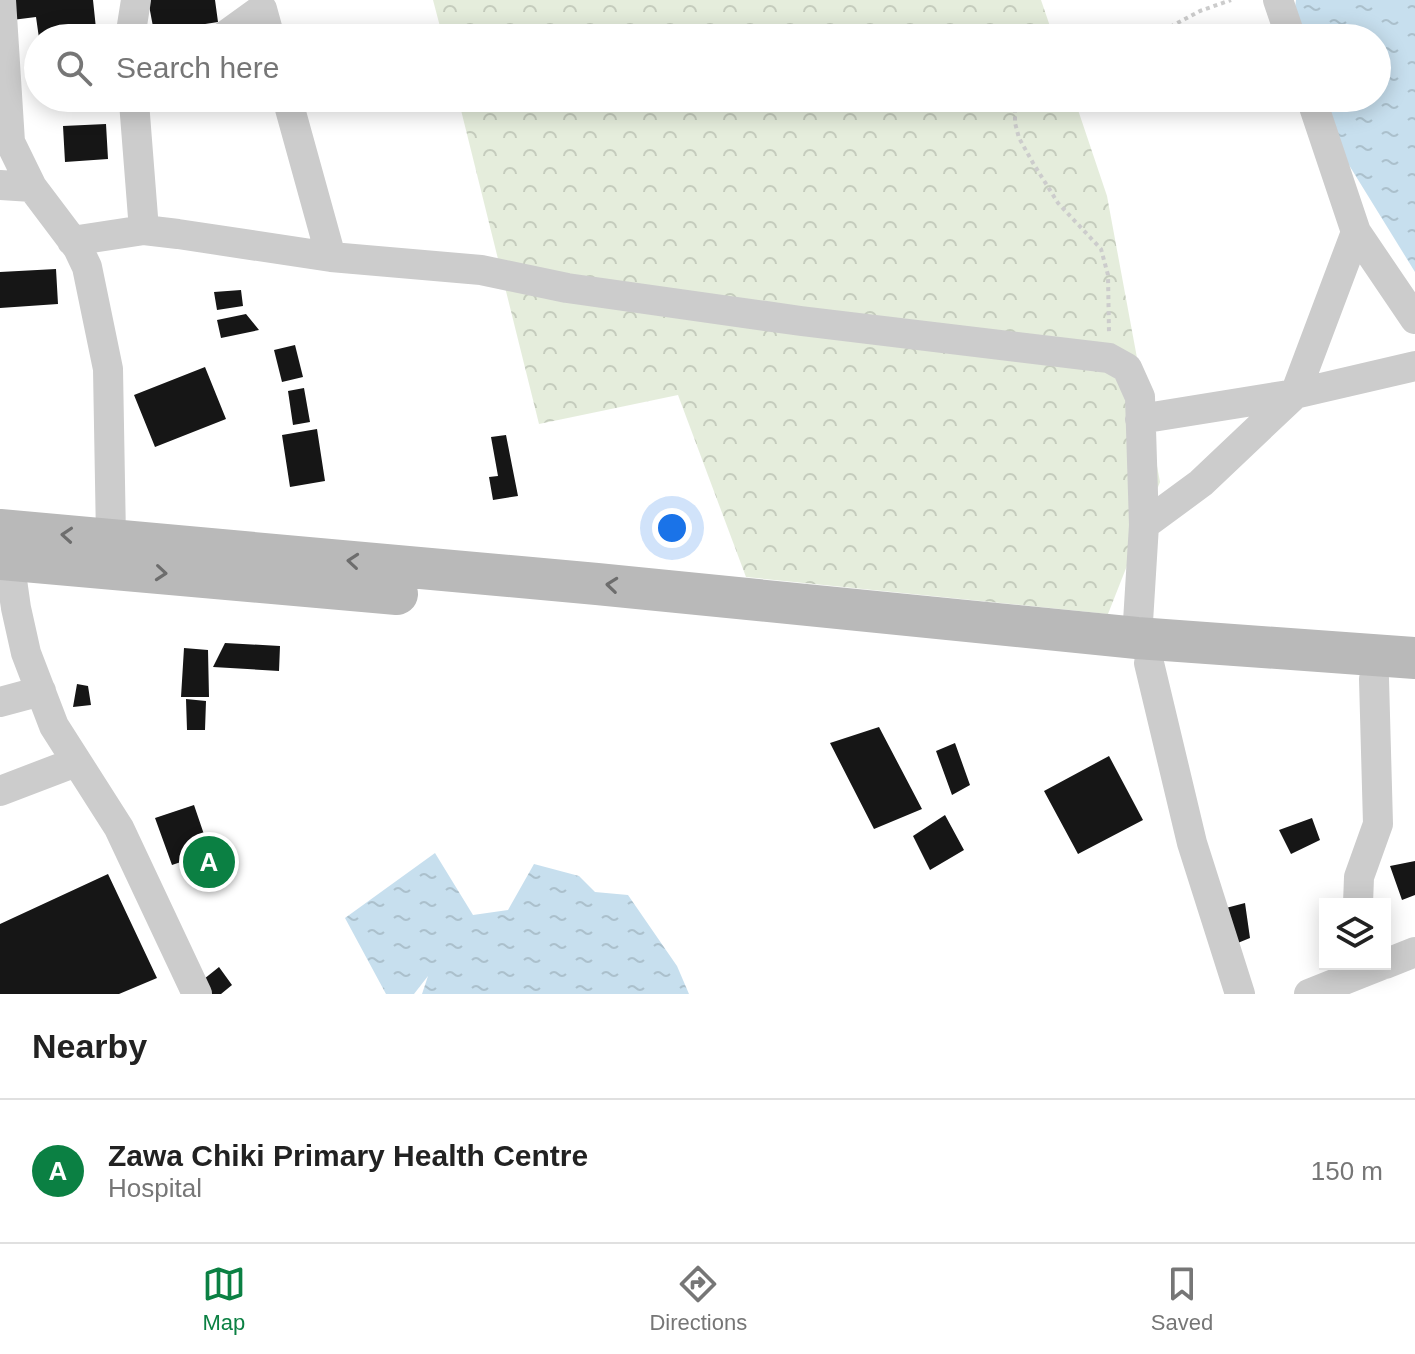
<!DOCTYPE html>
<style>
:root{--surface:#fff;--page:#f6f6f6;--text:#222;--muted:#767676;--line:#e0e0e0;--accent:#0b8043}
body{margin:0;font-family:Arial,sans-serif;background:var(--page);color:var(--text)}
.controls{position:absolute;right:24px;bottom:24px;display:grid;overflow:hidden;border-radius:0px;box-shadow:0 4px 20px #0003}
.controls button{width:72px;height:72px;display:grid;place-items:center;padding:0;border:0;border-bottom:2px solid var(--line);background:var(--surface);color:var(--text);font:40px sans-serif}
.you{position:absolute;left:672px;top:528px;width:28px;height:28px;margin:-20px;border:6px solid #fff;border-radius:50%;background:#1a73e8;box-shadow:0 0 0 12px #1a73e833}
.badge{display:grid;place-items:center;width:52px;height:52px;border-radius:50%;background:var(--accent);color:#fff;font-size:26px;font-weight:700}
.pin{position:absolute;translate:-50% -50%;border:4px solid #fff;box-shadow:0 2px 8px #0006}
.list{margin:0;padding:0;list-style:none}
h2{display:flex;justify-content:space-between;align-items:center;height:104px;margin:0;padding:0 32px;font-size:34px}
h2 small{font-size:26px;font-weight:400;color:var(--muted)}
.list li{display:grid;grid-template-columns:52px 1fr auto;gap:24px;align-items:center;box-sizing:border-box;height:144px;padding:0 32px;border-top:2px solid var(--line)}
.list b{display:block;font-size:30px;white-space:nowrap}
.list p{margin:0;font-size:26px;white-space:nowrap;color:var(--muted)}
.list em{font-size:26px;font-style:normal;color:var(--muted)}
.icon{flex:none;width:44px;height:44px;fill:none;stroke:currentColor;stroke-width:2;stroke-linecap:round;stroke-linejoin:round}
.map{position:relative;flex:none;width:1415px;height:994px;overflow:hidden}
.search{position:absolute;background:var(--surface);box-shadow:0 4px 20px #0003;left:24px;right:24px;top:24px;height:88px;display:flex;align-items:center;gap:20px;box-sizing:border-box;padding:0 28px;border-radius:44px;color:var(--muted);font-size:30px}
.sheet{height:248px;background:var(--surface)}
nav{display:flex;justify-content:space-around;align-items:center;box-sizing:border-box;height:112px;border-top:2px solid var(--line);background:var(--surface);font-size:22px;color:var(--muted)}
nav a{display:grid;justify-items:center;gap:4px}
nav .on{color:var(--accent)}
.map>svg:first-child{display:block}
</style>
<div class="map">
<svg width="1415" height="994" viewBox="0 0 1415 994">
<defs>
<pattern id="forest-crowns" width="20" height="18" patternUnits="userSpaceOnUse" patternTransform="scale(2)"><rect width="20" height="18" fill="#e5eddc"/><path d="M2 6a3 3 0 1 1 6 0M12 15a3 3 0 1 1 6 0" fill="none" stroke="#c5ccbd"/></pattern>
<pattern id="water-ripples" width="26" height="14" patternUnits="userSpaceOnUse" patternTransform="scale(2)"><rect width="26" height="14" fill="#c7dfee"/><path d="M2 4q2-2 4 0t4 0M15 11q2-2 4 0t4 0" fill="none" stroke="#abc0cc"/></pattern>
</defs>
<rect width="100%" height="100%" fill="#fff"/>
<path fill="url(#forest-crowns)" d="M433,0H1041L1054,38H443Z
M458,98H1074L1107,196L1160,482L1108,614L746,577L678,395L539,424Z"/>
<path fill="url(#water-ripples)" d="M1296,0H1415V272L1315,110L1311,98H1377V38H1291Z
M435,853L473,915L508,910L534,864L579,876L595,892L628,895L677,966L689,994H422L428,976L414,994H386L345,918Z"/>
<path fill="#161616" d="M9,0H93L97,38H39L36,17L12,20Z
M148,0H215L218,22L154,32Z
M106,124L108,159L65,162L63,126Z
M56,269L58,304L0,308V272Z
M241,290L243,306L217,310L214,292Z
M246,314L259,330L221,338L217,320Z
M295,345L303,377L282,382L274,350Z
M205,367L226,419L155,447L134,395Z
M304,388L310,422L293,425L288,391Z
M317,429L325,481L290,487L282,435Z
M506,435L518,496L493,500L489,477L498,476L491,437Z
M225,643L280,646L279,671L213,667Z
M184,648L208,650L209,697H181Z
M77,684L88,686L91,705L73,707Z
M186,699L206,701L205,730H187Z
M879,727L922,809L874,829L830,743Z
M955,743L970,785L952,795L936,751Z
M1109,756L1143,820L1078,854L1044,791Z
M194,805L210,852L172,865L155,818Z
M945,815L964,850L930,870L913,836Z
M1312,818L1320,840L1291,854L1279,830Z
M1415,861V895L1402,900L1390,866Z
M108,874L157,978L119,994H0V924Z
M1245,903L1250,938L1218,951L1203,914Z
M219,967L232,985L221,994H204L199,983Z"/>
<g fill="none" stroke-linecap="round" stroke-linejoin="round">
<path stroke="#ccc" stroke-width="4" stroke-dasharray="4 4" stroke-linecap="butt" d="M1149,38L1200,11L1231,0
M1026,98L1015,106V123L1019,138L1033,163L1058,203L1101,249L1108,275L1109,333"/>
<path stroke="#ccc" stroke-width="30" d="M1,0L10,142L32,187L78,248L87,267L108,369L111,538
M1278,0L1291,38
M130,38L136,0
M222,38L262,9L270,38
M139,98L134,102L144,230
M287,98L331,257
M1311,98L1356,232L1415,319
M0,185L32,187
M72,241L144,230L178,234L331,257L481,270L567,288L801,321L1109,358L1127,368L1140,397L1144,525L1137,638
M1140,419L1295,394L1356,232
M1144,525L1201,483L1295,394L1415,366
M9,559L16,608L26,653L54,726L119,828L197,994
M1149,663L1192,843L1240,994
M0,702L41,691
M0,791L76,762
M1358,904L1359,877L1378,824L1374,679
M1385,964L1415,952
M1309,994L1384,964"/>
<path stroke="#b9b9b9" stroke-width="42" d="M0,530L597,584L1137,638L1415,658
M0,559L397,594"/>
</g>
<defs><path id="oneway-chevron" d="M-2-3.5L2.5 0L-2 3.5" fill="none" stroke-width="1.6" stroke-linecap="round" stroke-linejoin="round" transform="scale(2)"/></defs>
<g stroke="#6d6d6d">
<use href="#oneway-chevron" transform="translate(67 535) rotate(-176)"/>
<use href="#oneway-chevron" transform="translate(353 561) rotate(-175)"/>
<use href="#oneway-chevron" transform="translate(161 573) rotate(5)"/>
<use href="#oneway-chevron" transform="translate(612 585) rotate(-174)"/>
</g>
</svg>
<div class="controls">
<button><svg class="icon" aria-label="layers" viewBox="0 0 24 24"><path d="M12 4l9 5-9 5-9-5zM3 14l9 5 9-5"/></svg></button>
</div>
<div class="you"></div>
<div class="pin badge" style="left:209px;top:862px">A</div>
<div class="search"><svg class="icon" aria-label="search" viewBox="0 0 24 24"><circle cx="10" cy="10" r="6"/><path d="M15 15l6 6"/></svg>Search here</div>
</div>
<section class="sheet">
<h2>Nearby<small></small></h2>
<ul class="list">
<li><span class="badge">A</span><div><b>Zawa Chiki Primary Health Centre</b><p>Hospital</p></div><em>150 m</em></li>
</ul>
</section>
<nav>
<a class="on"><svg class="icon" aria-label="map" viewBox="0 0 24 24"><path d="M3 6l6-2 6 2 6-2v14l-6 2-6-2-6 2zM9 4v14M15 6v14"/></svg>Map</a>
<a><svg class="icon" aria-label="directions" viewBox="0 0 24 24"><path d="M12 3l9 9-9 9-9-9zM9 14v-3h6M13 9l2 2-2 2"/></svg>Directions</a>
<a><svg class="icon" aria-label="saved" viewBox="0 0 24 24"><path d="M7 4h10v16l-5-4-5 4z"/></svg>Saved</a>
</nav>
